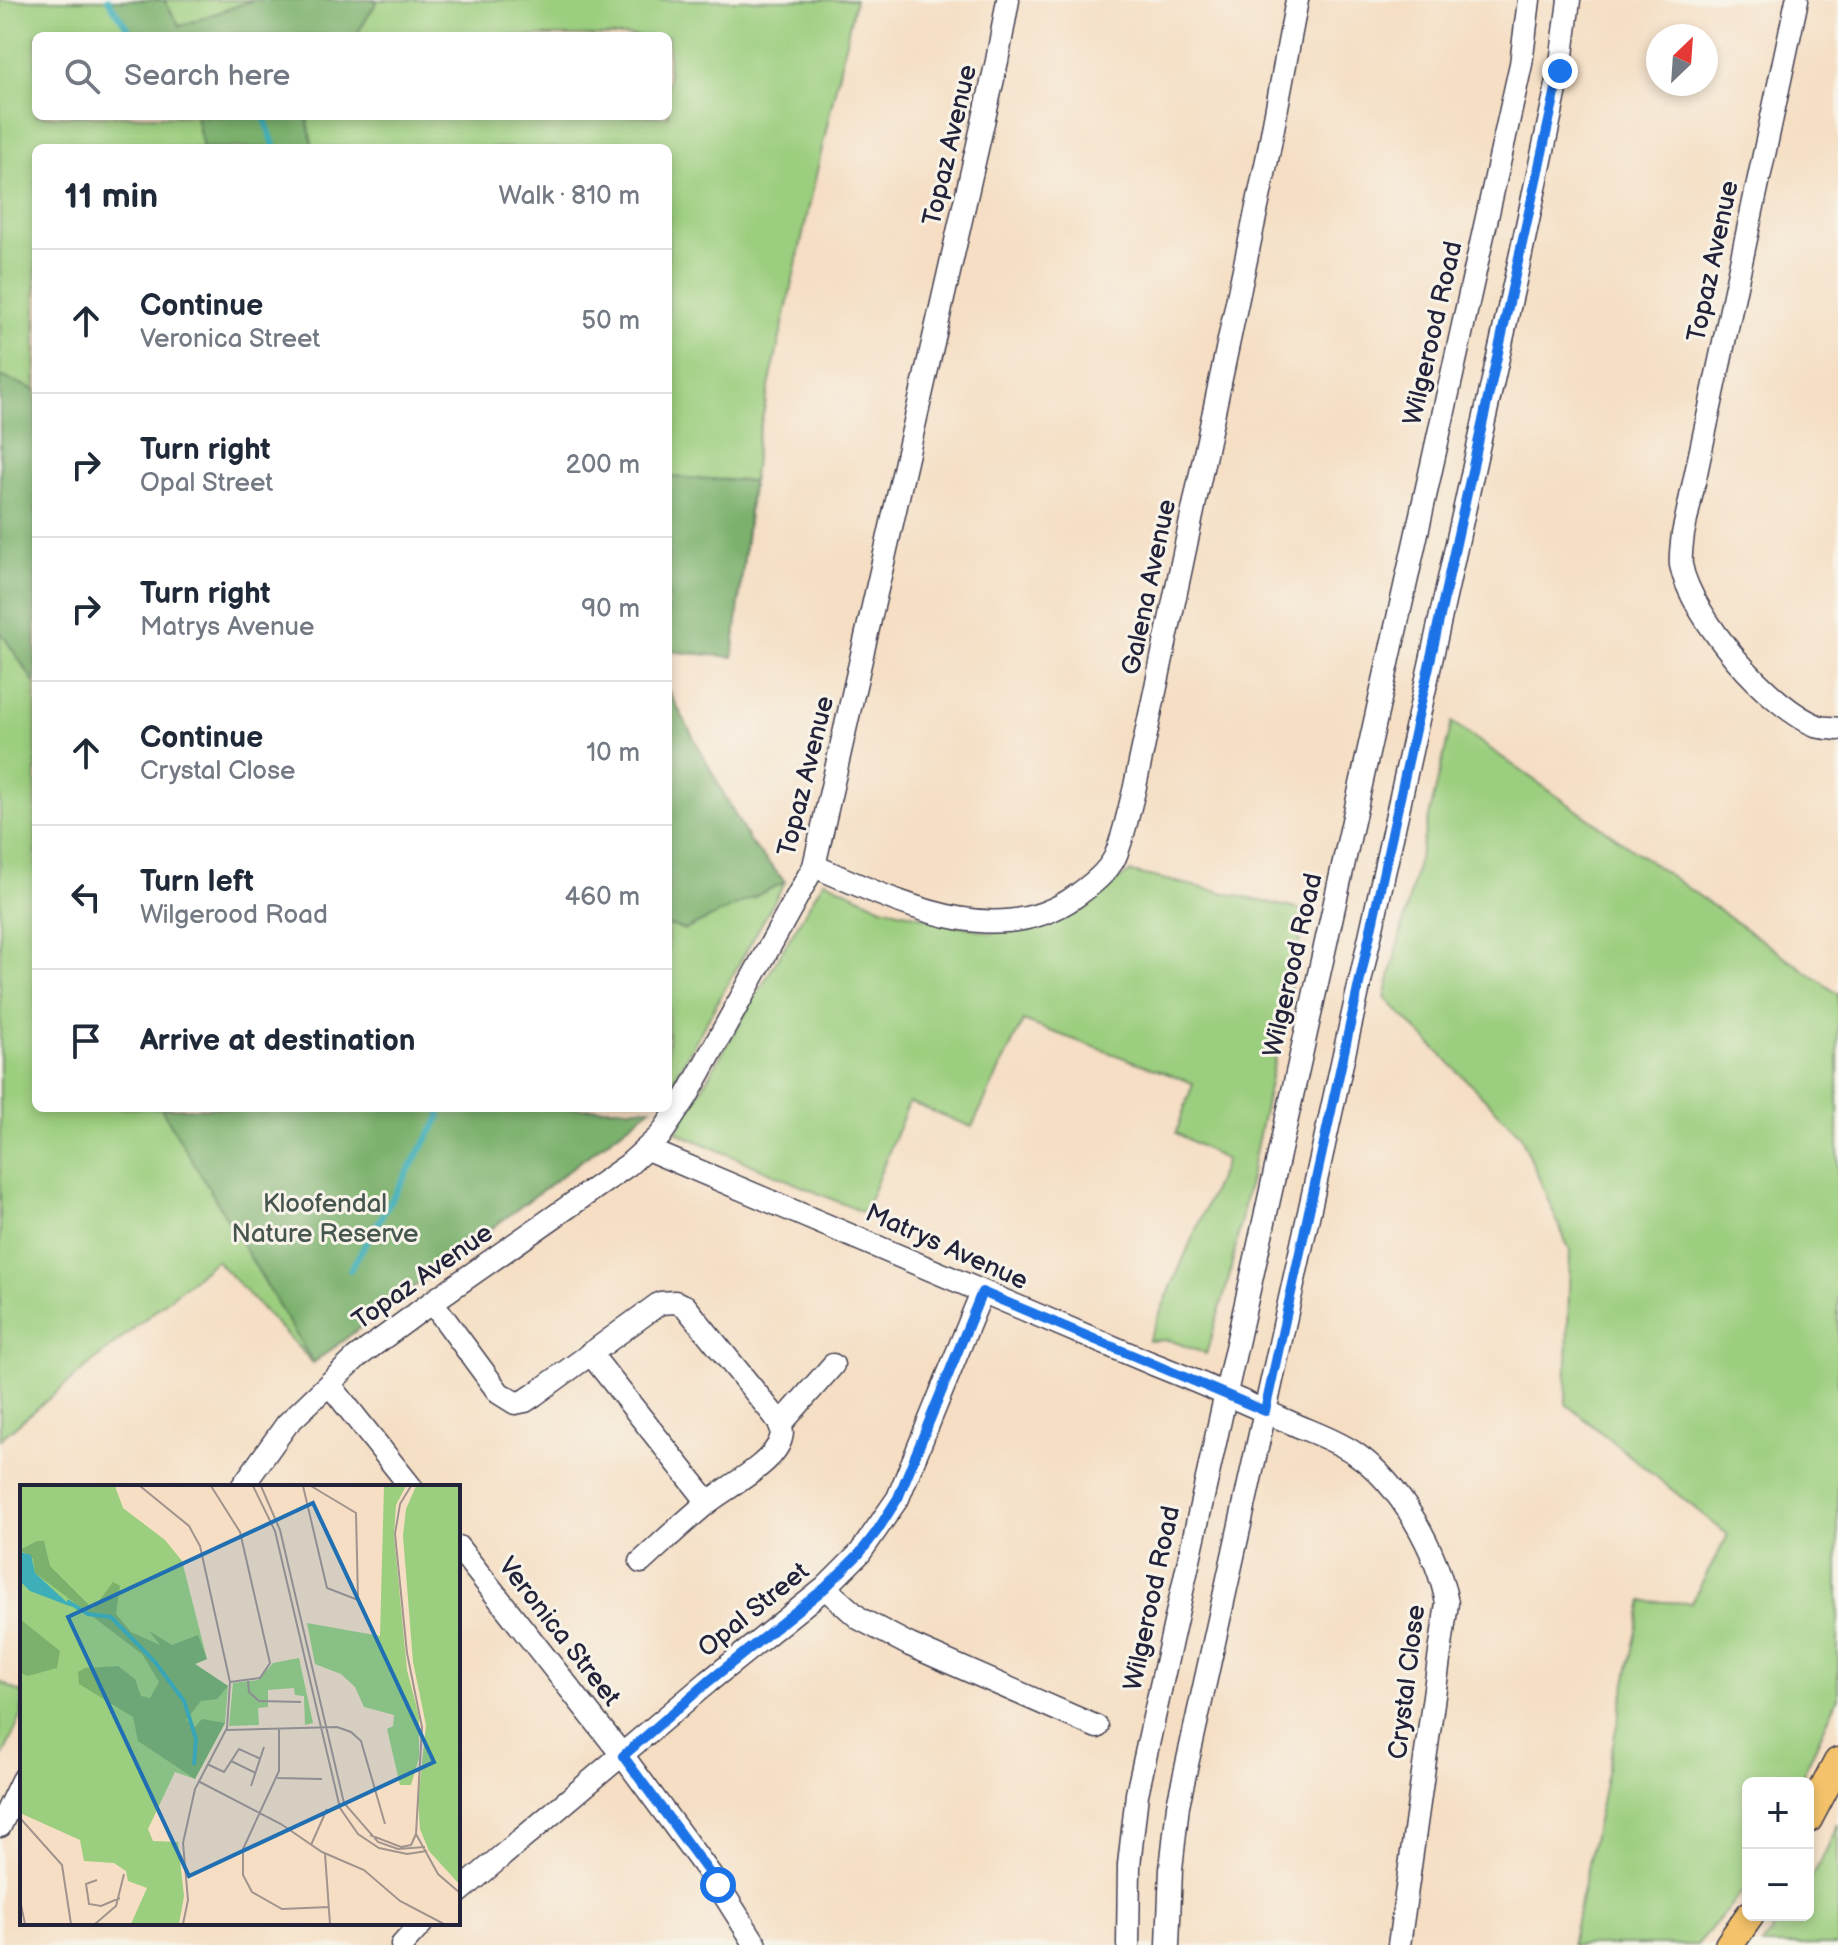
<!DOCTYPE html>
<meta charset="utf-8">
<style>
:root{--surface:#fff;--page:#f6f6f7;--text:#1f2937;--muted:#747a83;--line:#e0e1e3}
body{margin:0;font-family:"Balsamiq Sans",sans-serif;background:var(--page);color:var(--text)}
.controls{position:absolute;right:24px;bottom:24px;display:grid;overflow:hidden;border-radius:12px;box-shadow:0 4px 12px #0003}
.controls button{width:72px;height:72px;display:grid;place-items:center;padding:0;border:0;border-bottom:2px solid var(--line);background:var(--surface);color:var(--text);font:40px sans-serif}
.compass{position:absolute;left:1646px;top:24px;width:72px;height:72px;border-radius:50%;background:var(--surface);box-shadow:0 4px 12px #0003;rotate:25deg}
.stop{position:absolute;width:24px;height:24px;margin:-18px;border:6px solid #1a73e8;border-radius:50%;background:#fff}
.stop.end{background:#1a73e8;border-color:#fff;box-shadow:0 2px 8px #0008}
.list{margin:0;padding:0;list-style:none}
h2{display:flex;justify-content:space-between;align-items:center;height:104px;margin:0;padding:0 32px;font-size:34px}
h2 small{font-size:26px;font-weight:400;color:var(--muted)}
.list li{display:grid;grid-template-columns:52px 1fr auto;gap:24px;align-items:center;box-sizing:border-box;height:144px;padding:0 32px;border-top:2px solid var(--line)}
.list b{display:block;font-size:30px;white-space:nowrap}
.list p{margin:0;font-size:26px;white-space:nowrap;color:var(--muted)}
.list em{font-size:26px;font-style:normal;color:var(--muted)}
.icon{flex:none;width:44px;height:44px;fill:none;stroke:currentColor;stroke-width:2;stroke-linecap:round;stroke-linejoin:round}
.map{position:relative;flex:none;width:1838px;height:1945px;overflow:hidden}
.search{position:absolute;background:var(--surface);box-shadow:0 4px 12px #0003;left:32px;top:32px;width:640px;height:88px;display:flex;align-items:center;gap:20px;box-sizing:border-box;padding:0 28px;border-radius:12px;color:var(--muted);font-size:30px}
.panel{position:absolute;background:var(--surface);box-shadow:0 4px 12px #0003;left:32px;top:144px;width:640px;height:968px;border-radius:12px}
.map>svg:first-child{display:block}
</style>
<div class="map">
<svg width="1838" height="1945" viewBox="0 0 1838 1945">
<rect width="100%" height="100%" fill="#f7f3e8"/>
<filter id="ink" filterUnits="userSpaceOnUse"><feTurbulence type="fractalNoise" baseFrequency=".0125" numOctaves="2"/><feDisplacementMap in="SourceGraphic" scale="16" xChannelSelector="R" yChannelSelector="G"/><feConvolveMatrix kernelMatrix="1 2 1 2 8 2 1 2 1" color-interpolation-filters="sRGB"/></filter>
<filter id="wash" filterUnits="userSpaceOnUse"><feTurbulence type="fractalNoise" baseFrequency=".006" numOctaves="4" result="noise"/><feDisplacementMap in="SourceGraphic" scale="32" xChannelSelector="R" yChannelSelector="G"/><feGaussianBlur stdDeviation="1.8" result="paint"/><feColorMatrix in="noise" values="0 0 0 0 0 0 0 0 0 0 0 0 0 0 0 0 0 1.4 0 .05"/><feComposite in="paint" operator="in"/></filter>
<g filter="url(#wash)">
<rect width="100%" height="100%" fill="#f5dec3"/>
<path fill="#9bce7e" stroke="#5e785c" stroke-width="2" fill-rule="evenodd" d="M0,0H855L757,441L733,657L668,651V148H36V1108H651L313,1363L216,1260L0,1439ZM36,36H668V116H36Z
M668,690L749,841L785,882L668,1090Z
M1452,722L1838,994V1698L1799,1783H1748V1885L1697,1945H1571L1643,1601L1691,1603L1728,1535L1566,1404L1570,1251L1520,1134L1385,998Z
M1131,872L1306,911L1228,1282L1206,1354L1169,1340L1148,1341L1226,1160L1176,1133L1193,1083L1023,1021L972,1127L909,1102L864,1213L676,1132L824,880L882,907L991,933L1045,924Z
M0,1682L22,1693V1715L0,1762Z
M1838,1824V1945H1762L1783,1915H1808V1880L1821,1862Z"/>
<path fill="#7cb16d" stroke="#4f6a54" stroke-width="2" d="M108,0H164L180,26L253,0H378L356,36H133Z
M196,116H307L313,148H203Z
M0,376L36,390V685L0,631Z
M668,477L752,481L733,657L668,651Z
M668,690L749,841L785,882L685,930L668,925Z
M161,1108H651L313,1363Z"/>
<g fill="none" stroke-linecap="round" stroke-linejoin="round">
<path stroke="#3eafb9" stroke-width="6" d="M108,0L133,36
M260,116L265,119L275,148
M350,1270L440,1117L439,1108"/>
</g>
</g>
<g filter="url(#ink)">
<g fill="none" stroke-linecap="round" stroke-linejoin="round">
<defs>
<path id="minor" d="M1797,0L1683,534C1682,543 1680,555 1681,565C1691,617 1770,709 1820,727C1825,728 1832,728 1838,729
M814,866C895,900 995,954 1076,896C1091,885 1107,873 1115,857C1124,836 1128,813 1134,791L1268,155L1297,0
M647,1149L1153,1364C1199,1382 1244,1402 1289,1422C1311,1432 1336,1440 1356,1454C1401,1485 1437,1551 1447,1603L1399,1945
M432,1302L499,1393L515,1403L525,1401L534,1395L660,1303L675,1302L685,1306L774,1415C779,1422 784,1429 781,1438C775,1463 727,1487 707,1503C684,1522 663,1542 641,1562
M590,1353L708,1502
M330,1385L411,1487
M780,1425L833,1365
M242,1487L287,1424L356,1358L432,1302L628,1165L660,1136L687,1096L814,866L997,61L1008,0
M458,1547L623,1756L718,1885L756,1945
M825,1588L860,1619L910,1645L1097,1727
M0,1826L22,1780
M458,1893L708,1682L825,1588L860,1553L898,1498L982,1292
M402,1945L422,1923
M1128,1945L1129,1865L1137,1794L1521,64L1529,0
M1168,1945L1171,1869L1178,1805L1520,258L1560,71L1569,0"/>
<path id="major" d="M1808,1819L1838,1762
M1729,1945L1750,1915"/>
</defs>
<use href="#minor" stroke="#423e4f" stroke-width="25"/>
<use href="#major" stroke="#423e4f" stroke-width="31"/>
<use href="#minor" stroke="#fff" stroke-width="22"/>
<use href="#major" stroke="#f3c26a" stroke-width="28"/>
</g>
</g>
<g fill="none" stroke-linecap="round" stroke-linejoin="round" filter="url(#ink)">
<path stroke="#1a73e8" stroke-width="10" d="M718,1885L623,1756L708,1682L825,1588L860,1553L877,1531L898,1498L982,1292L1265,1411L1560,71"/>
</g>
<g text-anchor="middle" stroke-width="6" stroke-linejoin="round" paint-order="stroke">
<g font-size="26" fill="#22223b" stroke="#f7f3e8">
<text transform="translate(949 145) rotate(-77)" y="9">Topaz Avenue</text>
<text transform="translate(1712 261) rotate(-78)" y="9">Topaz Avenue</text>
<text transform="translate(1432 333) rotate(-77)" y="9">Wilgerood Road</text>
<text transform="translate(1148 587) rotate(-78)" y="9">Galena Avenue</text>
<text transform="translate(805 776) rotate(-76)" y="9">Topaz Avenue</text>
<text transform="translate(1292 965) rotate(-77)" y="9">Wilgerood Road</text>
<text transform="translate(947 1246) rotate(24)" y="9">Matrys Avenue</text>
<text transform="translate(422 1276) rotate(-35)" y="9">Topaz Avenue</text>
<text transform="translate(1151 1598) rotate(-78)" y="9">Wilgerood Road</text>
<text transform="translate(753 1609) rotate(-39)" y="9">Opal Street</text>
<text transform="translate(560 1631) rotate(52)" y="9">Veronica Street</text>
<text transform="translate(1406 1682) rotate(-83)" y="9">Crystal Close</text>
</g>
<g font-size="26" fill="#46564f" stroke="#f7f3e8">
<text x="325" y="1212">Kloofendal<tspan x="325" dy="30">Nature Reserve</tspan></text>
</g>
</g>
<g transform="translate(20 1485)">
<rect width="440" height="440" fill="#f5dec3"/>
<path d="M0,1H95L103,23L145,55L162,76L187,174L175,179L208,201L205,238L175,294L155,287L128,344L133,356L158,357L164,411L159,439H111L127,403L108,396L106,386L94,378L64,376L60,355L0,328ZM364,1H386L376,20L374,51L387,185L399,231V273L391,300H380L367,244L373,241L374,230L344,222L335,202L321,189L295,179L287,138L360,151ZM396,1H440V400L409,366L400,344L398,316L406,240L393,177L383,51L386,24ZM279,173L293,238L285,240L284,211L275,210L274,203L248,205V222L238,223L239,240L209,241L213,198L238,195L253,178Z" fill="#9bce7e"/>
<path d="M17,56H24L30,81L73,124L93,97L100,101L96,129L111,147L140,160L129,146L152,160L178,150L187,174L175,179L208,201L197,214L181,216L166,235L175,242L182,234L205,238L175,294L118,256L113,232L59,199L58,187L65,183L98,181L115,194L121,211L130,213L139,197L122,169L15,88L13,74L0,65ZM0,134L40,166L37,183L8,191L0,188Z" fill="#7cb16d"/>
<path d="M0,67L11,70L15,88L52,122L10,106L0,96Z" fill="#3eafb9"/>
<path fill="none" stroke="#3eafb9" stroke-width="4" d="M47,116L68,129L91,132L135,177L164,216L176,254L174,280"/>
<path fill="none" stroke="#a1938d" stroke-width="2" d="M120,1L169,41L180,61L210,197L207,243L175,304L163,358L168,415L163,439M191,1L220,47L250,178L240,193L210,197M233,1L255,46L320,323L338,349L359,363L387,369L407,366M241,1L260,45L324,318L358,357L378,364L405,362M283,1L307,103L338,115L336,28L291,1M391,1L380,19L375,49L387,168L402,242L396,349L418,389L440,408M228,196L229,207L239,216L281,217M259,244V286L223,364V390L232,407L262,424L309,422M206,245L317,242L331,247L341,256L365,339M211,276L236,288M187,279L204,287L219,264L241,274M257,293L302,294M178,296L261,339L302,367L344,385L380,416L424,439M231,301L244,262M0,333L42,380L51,439M350,350L381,362L391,360L396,349M291,360L307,324M305,369L310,439M77,395L66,399L69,419L81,421L100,413M0,415L5,439M75,439L96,421L104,389"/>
<path fill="#1f6fb2" fill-opacity="0.15" stroke="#1f6fb2" stroke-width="4" d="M293,18L414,277L169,391L48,132Z"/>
<rect width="440" height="440" fill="none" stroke="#22223b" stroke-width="4"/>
</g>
</svg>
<div class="controls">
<button>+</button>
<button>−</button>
</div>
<svg class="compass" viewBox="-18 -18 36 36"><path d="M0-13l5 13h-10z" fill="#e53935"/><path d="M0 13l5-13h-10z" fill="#747a83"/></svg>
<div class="stop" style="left:718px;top:1885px"></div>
<div class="stop end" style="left:1560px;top:71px"></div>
<div class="search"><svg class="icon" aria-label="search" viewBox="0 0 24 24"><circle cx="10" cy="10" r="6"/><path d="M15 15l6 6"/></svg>Search here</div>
<section class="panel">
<h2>11 min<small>Walk · 810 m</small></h2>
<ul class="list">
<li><svg class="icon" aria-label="ahead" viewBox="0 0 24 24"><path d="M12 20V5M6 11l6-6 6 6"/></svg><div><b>Continue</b><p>Veronica Street</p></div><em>50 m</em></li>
<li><svg class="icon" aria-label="right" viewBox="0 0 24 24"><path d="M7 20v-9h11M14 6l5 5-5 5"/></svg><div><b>Turn right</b><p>Opal Street</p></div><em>200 m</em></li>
<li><svg class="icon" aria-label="right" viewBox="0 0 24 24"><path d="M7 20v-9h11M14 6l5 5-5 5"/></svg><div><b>Turn right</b><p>Matrys Avenue</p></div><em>90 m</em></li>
<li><svg class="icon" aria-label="ahead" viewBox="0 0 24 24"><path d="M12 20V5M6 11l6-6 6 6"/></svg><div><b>Continue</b><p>Crystal Close</p></div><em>10 m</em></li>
<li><svg class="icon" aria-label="left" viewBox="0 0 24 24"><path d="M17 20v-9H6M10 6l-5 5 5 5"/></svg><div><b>Turn left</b><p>Wilgerood Road</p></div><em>460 m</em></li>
<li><svg class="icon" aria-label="arrive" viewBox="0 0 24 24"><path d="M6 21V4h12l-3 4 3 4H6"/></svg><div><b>Arrive at destination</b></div></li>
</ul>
</section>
</div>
